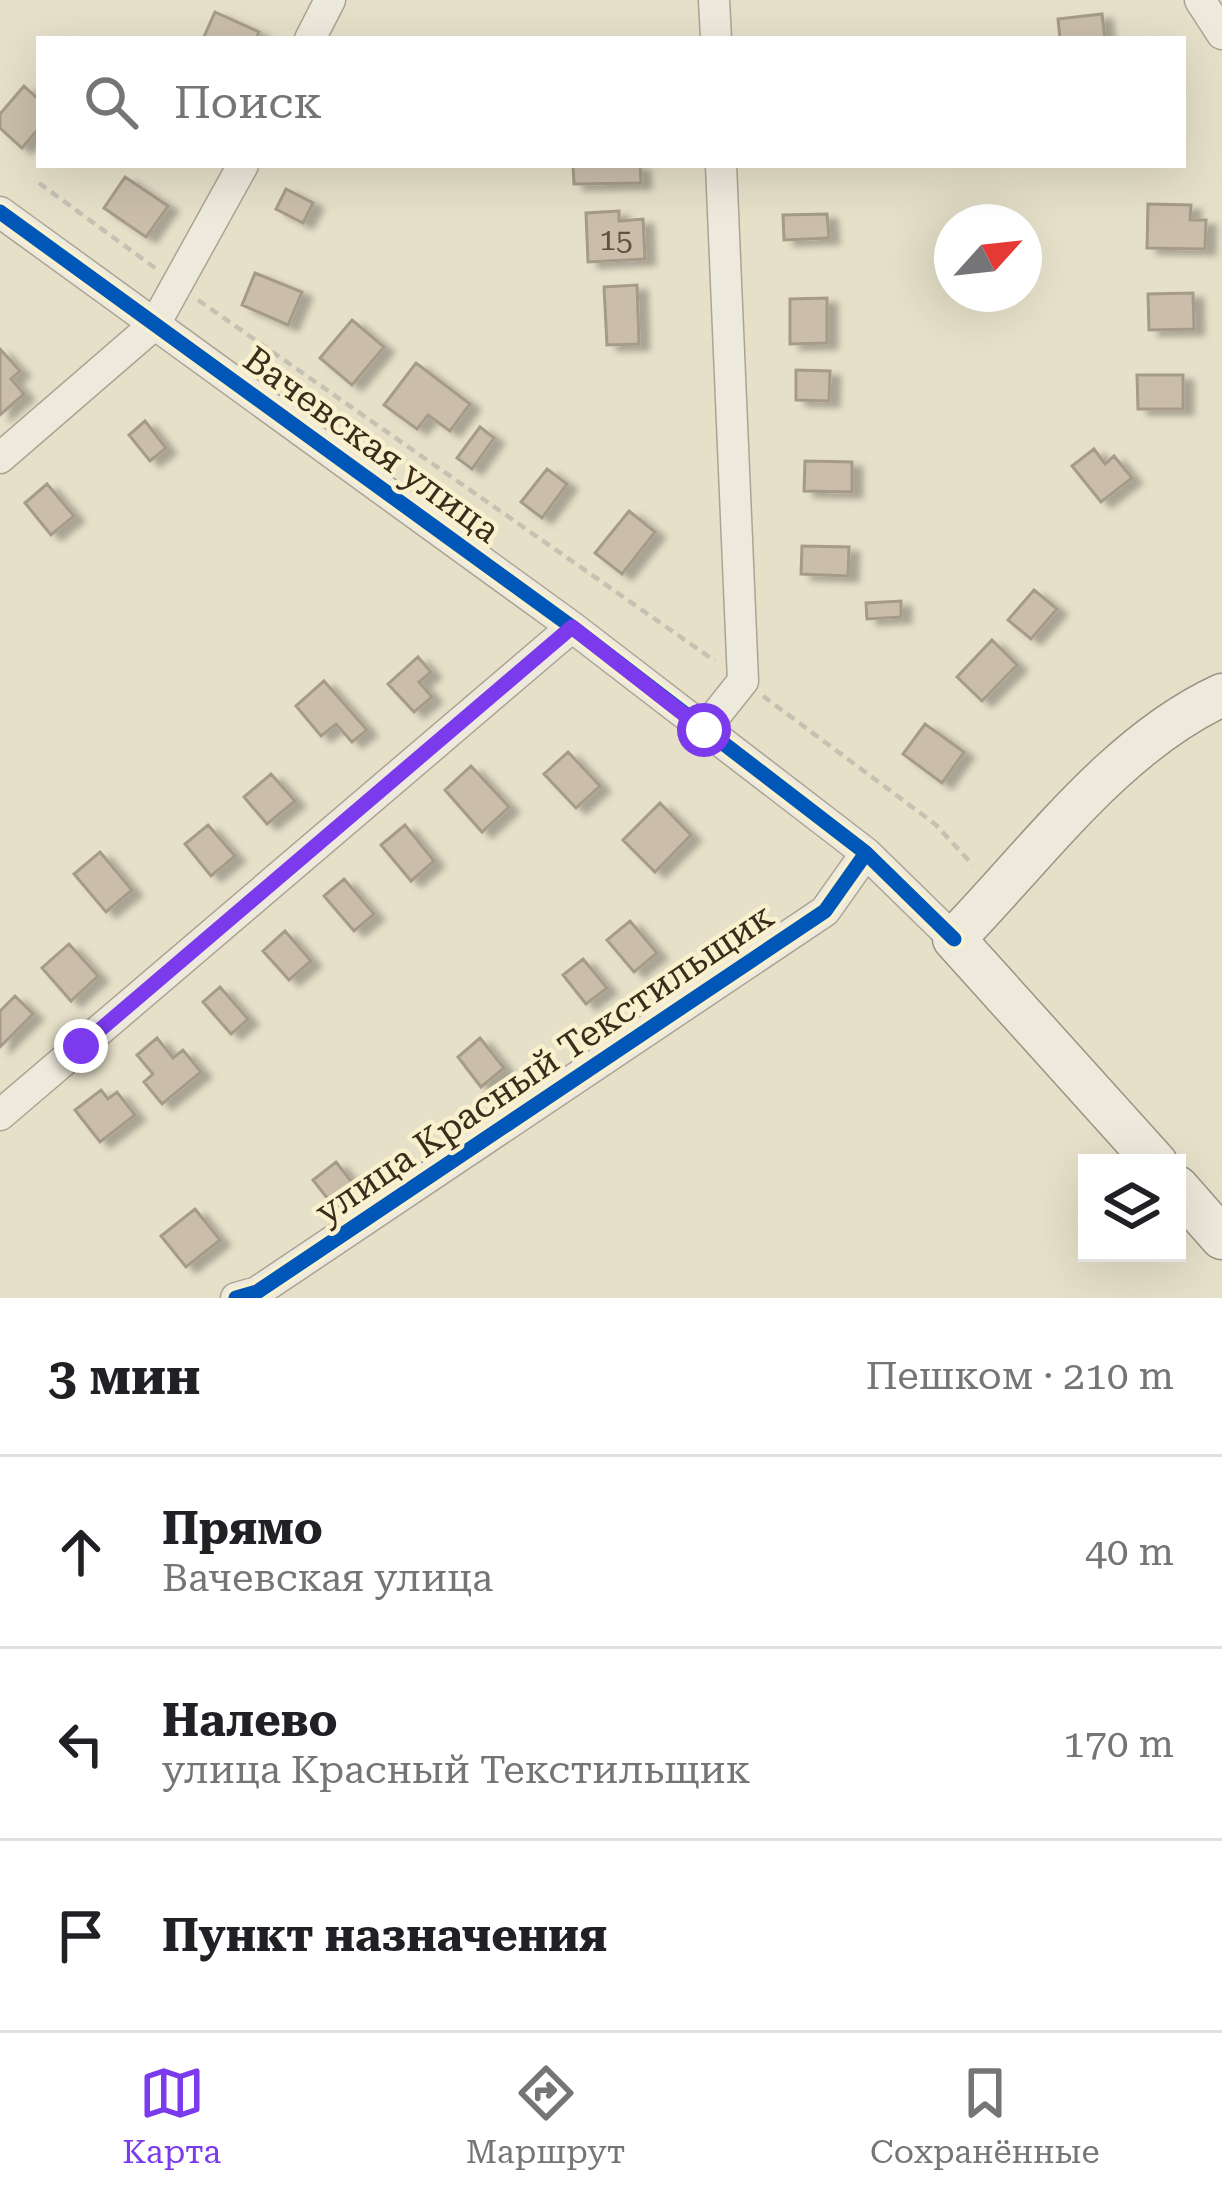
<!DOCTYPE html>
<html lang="ru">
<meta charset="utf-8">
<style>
:root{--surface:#fff;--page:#f2f2f2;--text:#202124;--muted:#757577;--line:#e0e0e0;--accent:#7c3aed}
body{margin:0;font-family:"Roboto Serif",serif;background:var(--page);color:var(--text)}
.controls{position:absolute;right:36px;bottom:36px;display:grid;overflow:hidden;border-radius:0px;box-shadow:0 12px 48px #0002}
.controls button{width:108px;height:108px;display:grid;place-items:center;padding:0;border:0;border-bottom:3px solid var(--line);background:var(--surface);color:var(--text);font:60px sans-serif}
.compass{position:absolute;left:934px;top:204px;width:108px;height:108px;border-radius:50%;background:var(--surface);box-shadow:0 12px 48px #0002;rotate:63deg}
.stop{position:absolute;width:36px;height:36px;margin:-27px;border:9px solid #7c3aed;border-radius:50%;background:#fff}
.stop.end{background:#7c3aed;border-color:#fff;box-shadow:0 3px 12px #0008}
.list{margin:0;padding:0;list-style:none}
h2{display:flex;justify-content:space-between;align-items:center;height:156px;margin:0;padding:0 48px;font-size:51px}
h2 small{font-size:39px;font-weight:400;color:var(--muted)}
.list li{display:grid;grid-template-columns:78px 1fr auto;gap:36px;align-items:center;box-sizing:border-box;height:192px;padding:0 48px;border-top:3px solid var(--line)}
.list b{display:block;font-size:45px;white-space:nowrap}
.list p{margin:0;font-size:39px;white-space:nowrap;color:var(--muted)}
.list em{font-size:39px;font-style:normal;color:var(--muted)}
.icon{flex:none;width:66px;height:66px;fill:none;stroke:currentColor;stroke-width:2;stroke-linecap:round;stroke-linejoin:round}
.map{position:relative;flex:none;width:1222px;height:1298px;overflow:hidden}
.search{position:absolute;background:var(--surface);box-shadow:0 12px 48px #0002;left:36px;right:36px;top:36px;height:132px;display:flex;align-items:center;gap:30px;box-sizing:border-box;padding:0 42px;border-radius:0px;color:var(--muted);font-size:45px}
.sheet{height:732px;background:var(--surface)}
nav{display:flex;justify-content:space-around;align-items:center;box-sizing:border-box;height:168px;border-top:3px solid var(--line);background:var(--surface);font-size:33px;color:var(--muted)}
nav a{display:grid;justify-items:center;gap:6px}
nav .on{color:var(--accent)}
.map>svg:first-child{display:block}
</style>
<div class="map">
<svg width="1222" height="1298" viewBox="0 0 1222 1298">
<defs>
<filter id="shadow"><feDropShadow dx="10" dy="5.5" stdDeviation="3" flood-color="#0004"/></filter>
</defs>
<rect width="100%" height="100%" fill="#e6e0c9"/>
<path fill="#cabeaa" stroke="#a69b88" stroke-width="3" filter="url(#shadow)" d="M215,12L259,32L256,39H203Z
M1102,14L1105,39H1060L1058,19Z
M24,86L39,100V128L22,148L0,128V114Z
M573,165H640L641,183L574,184Z
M125,177L168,206L146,237L104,208Z
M286,189L313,203L303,223L276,209Z
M1148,204L1191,205L1190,220H1206L1205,249L1147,248Z
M619,211V221L643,219L645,259L588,262L586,213Z
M827,214L829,238L784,240L783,215Z
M255,273L302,292L288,325L242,305Z
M637,285L639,344L607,345L604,287Z
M1193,293L1194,329L1149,330L1148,294Z
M827,298V343L790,344V299Z
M352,320L384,347L352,385L320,358Z
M0,349L20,371L11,379L24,394L0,415Z
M416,363L470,404L450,431L428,415L417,429L384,405Z
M796,370L830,371L829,401L796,400Z
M1137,375H1183V409H1138Z
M145,421L166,448L150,461L129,435Z
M480,427L494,438L472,469L457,458Z
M1094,449L1105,464L1114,456L1132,478L1101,502L1072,466Z
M805,461L852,462V492L804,491Z
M547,469L567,484L542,518L521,502Z
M47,484L74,516L51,535L25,503Z
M629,511L655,532L622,574L595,553Z
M802,546L849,547L848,576L801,574Z
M1034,590L1057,609L1031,639L1008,620Z
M901,601V617L867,619L866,603Z
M992,640L1017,665L982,701L957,677Z
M418,657L431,672L419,682L432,697L414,712L388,684Z
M324,681L367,730L352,742L336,724L321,736L296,706Z
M925,724L964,752L942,783L903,754Z
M568,752L600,786L576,808L544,774Z
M471,766L509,807L482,832L445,790Z
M271,774L295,801L267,824L244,797Z
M660,803L691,835L655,872L623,840Z
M208,825L235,856L211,876L185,844Z
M405,825L434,861L411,881L381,845Z
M100,852L132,890L106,912L74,874Z
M344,879L374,914L354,931L324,896Z
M630,921L657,953L634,972L607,940Z
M285,931L311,961L289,980L263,951Z
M69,944L98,976L71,1001L42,968Z
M583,959L607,988L586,1004L563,975Z
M220,987L248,1019L231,1034L203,1002Z
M15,996L33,1014L0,1047V1011Z
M157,1038L173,1058L183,1050L201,1072L162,1104L144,1082L153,1074L137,1055Z
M480,1038L504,1068L481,1087L458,1057Z
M101,1090L108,1099L117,1092L135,1115L100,1142L75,1110Z
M336,1162L358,1190L335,1208L313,1180Z
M195,1209L220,1240L186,1267L161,1236Z"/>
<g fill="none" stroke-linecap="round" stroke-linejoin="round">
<defs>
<path id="minor" d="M714,0L716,39
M1200,0L1222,34
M310,39L330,0
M0,212L572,627L866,853L954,939
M0,458L155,324L243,165
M704,730L743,681L721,165
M0,1115L572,627
M236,1298L257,1292L825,911L866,853"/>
<path id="secondary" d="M1156,1163L954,939C1035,856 1115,744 1222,695
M1177,1187L1222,1238"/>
</defs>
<use href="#minor" stroke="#aba493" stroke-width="33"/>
<use href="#secondary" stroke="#9a9483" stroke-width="45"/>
<path stroke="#c5c1b3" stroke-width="4.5" stroke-dasharray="9 6" stroke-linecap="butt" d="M39,183L155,268
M198,300L715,661
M763,696L935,824L973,865"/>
<use href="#minor" stroke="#ede9dc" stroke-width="30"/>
<use href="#secondary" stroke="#ede9dc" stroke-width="42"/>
<defs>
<path id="cycleway" d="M0,212L572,627L866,853L954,939
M236,1298L257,1292L825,911L866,853"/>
</defs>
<use href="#cycleway" stroke="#f9f1cd" stroke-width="22"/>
<use href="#cycleway" stroke="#0057b8" stroke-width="15"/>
</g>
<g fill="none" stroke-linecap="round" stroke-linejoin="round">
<path stroke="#7c3aed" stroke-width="15" d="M81,1046L572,627L704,730"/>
</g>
<g text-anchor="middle" stroke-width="9" stroke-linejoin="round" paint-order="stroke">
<g font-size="30" fill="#5e513f">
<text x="616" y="250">15</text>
</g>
<g font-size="36" fill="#3a2d1b" stroke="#f9f1cd">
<text transform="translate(372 444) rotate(36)" y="13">Вачевская улица</text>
<text transform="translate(544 1063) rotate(-34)" y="13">улица Красный Текстильщик</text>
</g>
</g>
</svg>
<div class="controls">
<button><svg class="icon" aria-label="layers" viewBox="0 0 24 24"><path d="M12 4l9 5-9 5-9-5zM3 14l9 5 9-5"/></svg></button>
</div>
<svg class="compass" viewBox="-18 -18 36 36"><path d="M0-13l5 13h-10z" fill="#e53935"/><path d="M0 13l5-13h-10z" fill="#757577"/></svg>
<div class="stop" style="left:704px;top:730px"></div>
<div class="stop end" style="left:81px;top:1046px"></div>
<div class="search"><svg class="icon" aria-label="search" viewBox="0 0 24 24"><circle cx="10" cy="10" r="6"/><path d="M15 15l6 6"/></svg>Поиск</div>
</div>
<section class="sheet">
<h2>3 мин<small>Пешком · 210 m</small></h2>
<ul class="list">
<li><svg class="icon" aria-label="ahead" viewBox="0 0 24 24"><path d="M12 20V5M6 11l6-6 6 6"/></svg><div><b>Прямо</b><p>Вачевская улица</p></div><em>40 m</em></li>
<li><svg class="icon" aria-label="left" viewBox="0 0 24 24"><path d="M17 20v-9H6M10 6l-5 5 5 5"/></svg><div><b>Налево</b><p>улица Красный Текстильщик</p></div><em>170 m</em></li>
<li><svg class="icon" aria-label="arrive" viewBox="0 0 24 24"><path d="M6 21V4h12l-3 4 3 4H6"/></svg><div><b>Пункт назначения</b></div></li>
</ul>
</section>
<nav>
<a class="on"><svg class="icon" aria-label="map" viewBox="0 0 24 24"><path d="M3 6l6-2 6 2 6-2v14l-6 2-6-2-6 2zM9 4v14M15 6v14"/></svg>Карта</a>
<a><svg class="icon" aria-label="directions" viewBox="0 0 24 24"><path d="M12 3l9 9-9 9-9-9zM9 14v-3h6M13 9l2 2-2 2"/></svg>Маршрут</a>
<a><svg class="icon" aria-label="saved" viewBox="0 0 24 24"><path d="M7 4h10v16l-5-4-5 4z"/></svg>Сохранённые</a>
</nav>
